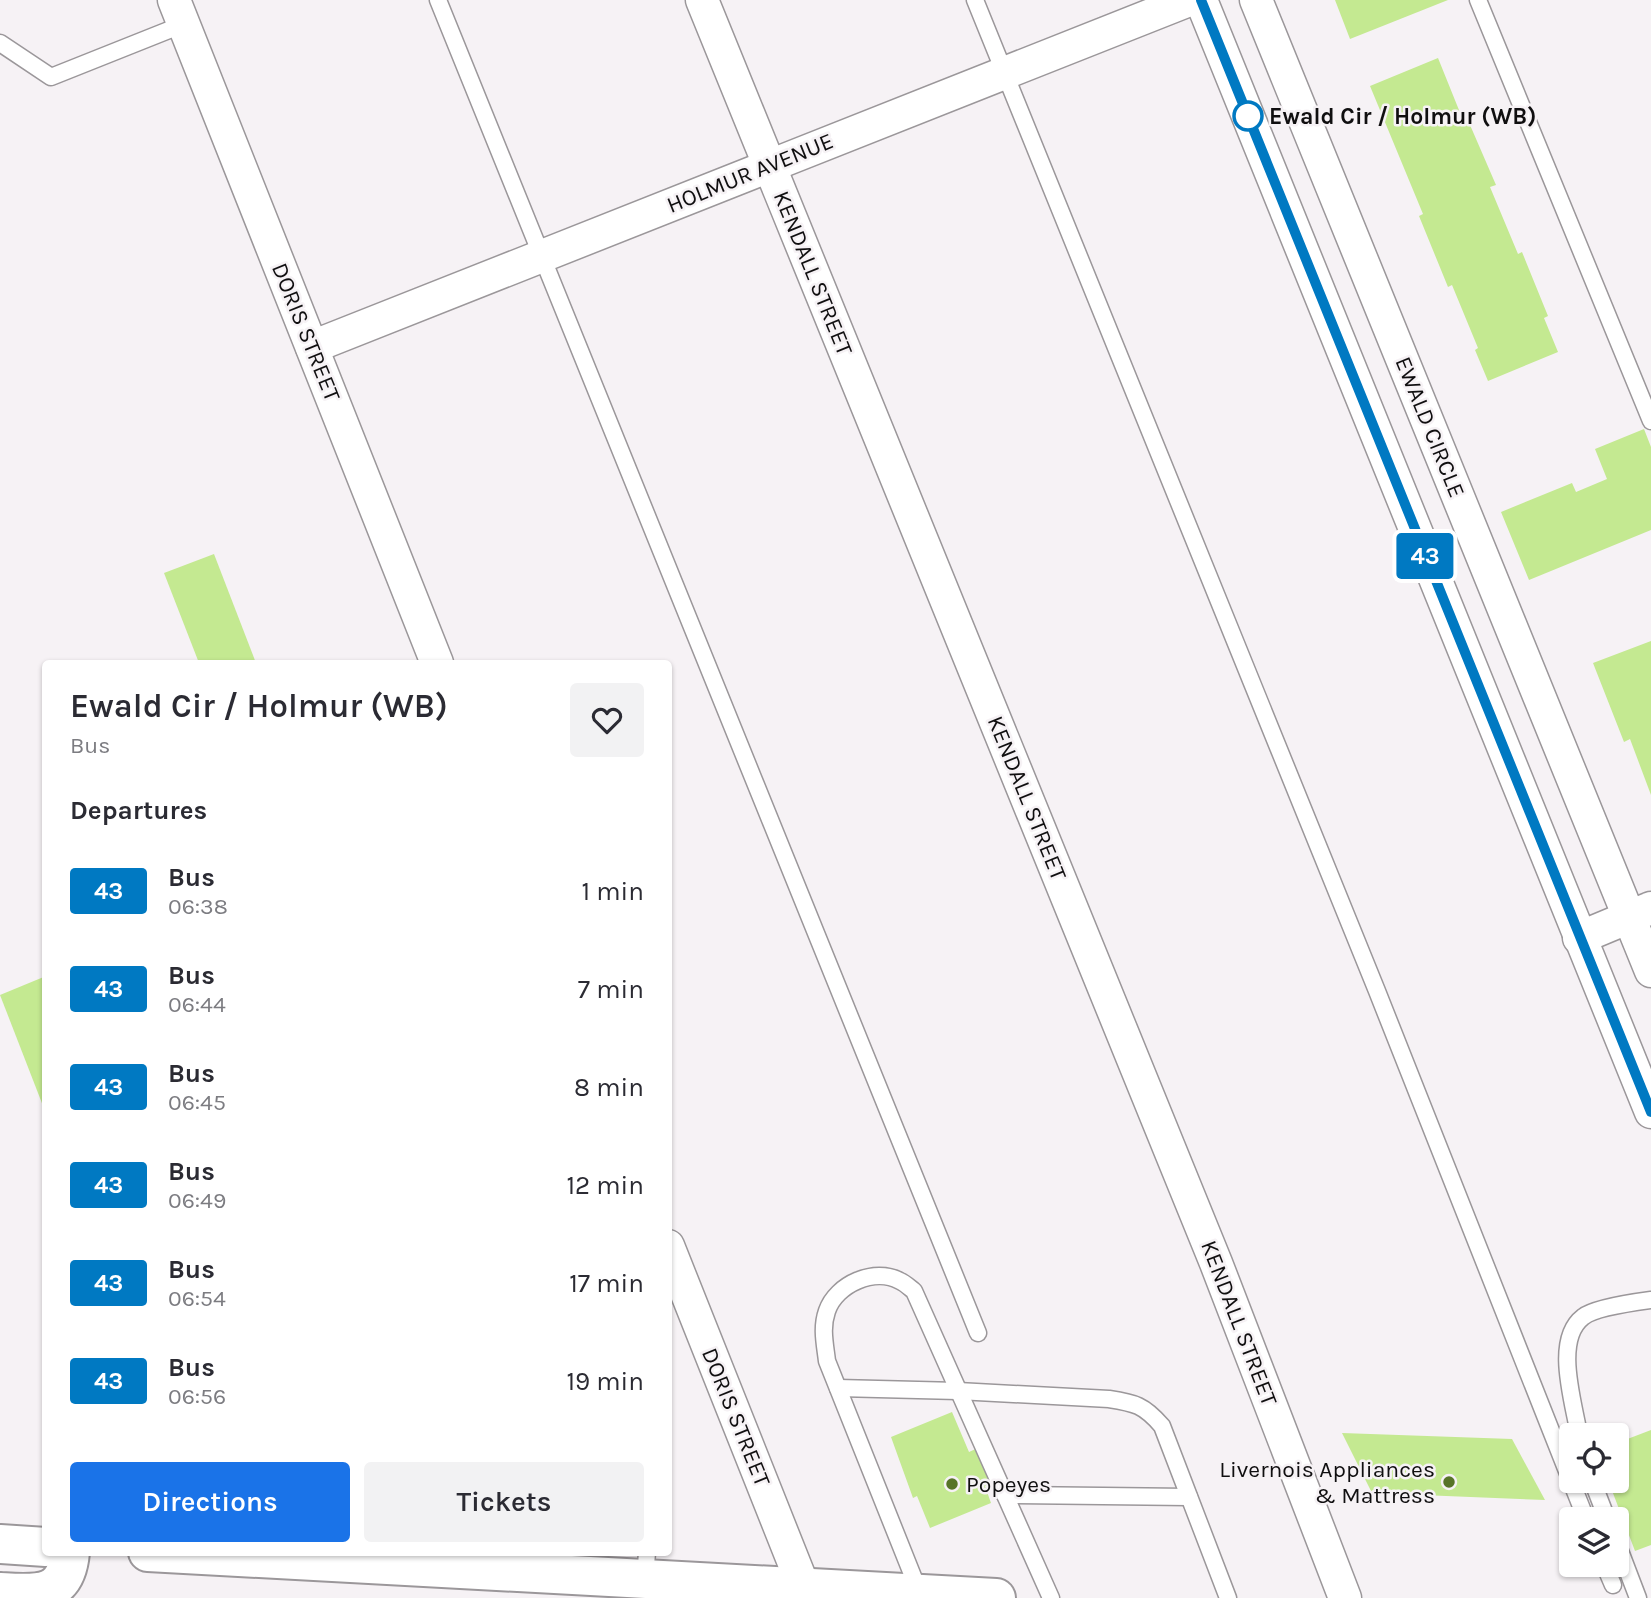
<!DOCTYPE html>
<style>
body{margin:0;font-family:Karla,sans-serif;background:#f2f2f3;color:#2b2b33;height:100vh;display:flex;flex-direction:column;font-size:26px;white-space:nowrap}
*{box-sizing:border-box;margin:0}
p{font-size:23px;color:#7c7c81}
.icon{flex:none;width:38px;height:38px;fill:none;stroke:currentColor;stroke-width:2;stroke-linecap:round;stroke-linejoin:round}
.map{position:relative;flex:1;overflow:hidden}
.side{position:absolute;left:42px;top:660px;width:630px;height:896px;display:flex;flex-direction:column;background:#fff;border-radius:7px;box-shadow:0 2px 5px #0004}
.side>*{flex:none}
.badge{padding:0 14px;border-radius:5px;font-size:24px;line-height:46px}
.fabs{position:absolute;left:1559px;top:1423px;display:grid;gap:14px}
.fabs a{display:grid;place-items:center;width:70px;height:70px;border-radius:7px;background:#fff;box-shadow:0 2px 5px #0004;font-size:35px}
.map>.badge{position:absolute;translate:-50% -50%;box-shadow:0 0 0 4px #fff}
h2{padding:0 28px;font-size:26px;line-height:63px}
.round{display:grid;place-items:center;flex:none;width:74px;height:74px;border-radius:7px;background:#f2f2f3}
.head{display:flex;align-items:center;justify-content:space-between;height:119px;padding:0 28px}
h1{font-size:33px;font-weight:600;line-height:52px}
.action{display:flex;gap:14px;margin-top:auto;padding:14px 28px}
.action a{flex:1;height:80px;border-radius:7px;background:#1a73e8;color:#fff;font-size:28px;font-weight:600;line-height:80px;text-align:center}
.action a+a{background:#f2f2f3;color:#2b2b33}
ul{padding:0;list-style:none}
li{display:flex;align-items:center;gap:21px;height:98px;padding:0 28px}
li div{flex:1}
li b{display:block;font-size:26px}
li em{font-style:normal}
li .badge{min-width:77px;font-weight:700;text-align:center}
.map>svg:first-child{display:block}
.building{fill:#c4e991}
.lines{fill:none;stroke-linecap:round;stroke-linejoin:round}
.lane-casing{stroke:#9b979a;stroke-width:19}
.street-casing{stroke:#9b979a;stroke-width:35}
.secondary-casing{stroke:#9b979a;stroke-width:42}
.lane{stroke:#fff;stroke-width:16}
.street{stroke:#fff;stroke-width:32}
.secondary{stroke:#fff;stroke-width:38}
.line-casing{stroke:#fff;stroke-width:16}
.line{stroke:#0079c2;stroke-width:10}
.stop-dot{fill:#fff;stroke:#0079c2;stroke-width:3.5}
.poi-dot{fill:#577428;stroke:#f6f2f5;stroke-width:2.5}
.labels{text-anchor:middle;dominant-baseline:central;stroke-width:5;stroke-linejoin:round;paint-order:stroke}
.stop-label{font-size:23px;font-weight:bold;fill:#100f10;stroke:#f6f2f5;text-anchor:start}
.street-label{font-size:23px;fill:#100f10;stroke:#f6f2f5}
.poi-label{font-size:23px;fill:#100f10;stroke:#f6f2f5;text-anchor:end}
</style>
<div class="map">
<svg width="1651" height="1598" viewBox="0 0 1651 1598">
<rect width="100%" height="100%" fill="#f6f2f5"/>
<g class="building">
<path d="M 1335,0 L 1448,0 L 1350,39 Z"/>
<path d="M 1438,58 L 1463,120 L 1467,118 L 1496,185 L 1490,187 L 1518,254 L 1522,252 L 1548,316 L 1544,318 L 1558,352 L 1488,381 L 1475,350 L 1478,348 L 1452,285 L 1448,287 L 1419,216 L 1423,214 L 1370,86 Z"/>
<path d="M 1644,429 L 1651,447 L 1651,530 L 1529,580 L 1501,512 L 1572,483 L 1576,492 L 1607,479 L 1595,449 Z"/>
<path d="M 214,554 L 256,663 L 199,663 L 164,573 Z"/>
<path d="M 1651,641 L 1651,795 L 1630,739 L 1624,742 L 1593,663 Z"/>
<path d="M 46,976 L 46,1111 L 45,1111 L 0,995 Z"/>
<path d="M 952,1412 L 969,1452 L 980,1447 L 994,1482 L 985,1486 L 991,1503 L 930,1528 L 917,1496 L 913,1498 L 891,1437 Z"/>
<path d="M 1651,1430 L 1651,1545 L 1635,1551 L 1608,1480 L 1617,1480 L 1617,1443 Z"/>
<path d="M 1342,1433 L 1512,1439 L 1545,1500 L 1372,1493 Z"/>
</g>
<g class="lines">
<defs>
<g id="lane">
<path d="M 438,0 L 978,1333"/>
<path d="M 975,0 L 1377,991 L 1586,1519"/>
<path d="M 1478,0 L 1651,421"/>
<path d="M 0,43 L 51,77 L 184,24"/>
<path d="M 838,1388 L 958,1391 L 1109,1399 C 1135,1403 1144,1405 1162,1426 L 1228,1598"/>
<path d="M 1579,1435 C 1574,1403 1553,1340 1583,1317 C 1594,1308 1636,1302 1651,1300"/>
<path d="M 1592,1480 L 1607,1519"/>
<path d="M 1005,1495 L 1189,1497"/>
<path d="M 1617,1543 L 1638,1598"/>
<path d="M 1604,1564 L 1613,1585"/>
<path d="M 645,1580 L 647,1552"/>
<path d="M 920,1594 L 827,1361 C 825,1344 821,1328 827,1311 C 836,1284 875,1267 900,1281 C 905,1283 910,1288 914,1291 L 1051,1598"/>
</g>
<g id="street">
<path d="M 174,0 L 437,663"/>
<path d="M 702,0 L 1216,1263 L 1345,1598"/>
<path d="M 1201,0 L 1651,1112"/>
<path d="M 1256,0 L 1651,971"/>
<path d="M 312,347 L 1189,0"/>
<path d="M 1579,938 L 1651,908"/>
<path d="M 668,1246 L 804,1588"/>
</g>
<g id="secondary">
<path d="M 0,1544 L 46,1547"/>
<path d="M 148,1552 L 996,1598"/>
<path d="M 0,1592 C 37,1594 66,1598 70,1552"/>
</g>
</defs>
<use href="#lane" class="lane-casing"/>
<use href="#street" class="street-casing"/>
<use href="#secondary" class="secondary-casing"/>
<use href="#lane" class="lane"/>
<use href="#street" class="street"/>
<use href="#secondary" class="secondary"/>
</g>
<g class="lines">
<defs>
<path id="line" d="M 1201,0 L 1651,1112"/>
</defs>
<use href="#line" class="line-casing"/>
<use href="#line" class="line"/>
</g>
<circle class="stop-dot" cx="1248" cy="116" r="14"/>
<g class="poi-dot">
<circle cx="1449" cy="1482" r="7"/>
<circle cx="952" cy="1484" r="7"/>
</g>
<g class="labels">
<g class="stop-label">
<text x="1269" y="116">Ewald Cir / Holmur (WB)</text>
</g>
<g class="street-label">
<text transform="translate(750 173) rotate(-22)">HOLMUR AVENUE</text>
<text transform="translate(813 273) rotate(68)">KENDALL STREET</text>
<text transform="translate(306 332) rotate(68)">DORIS STREET</text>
<text transform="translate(1430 427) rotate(68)">EWALD CIRCLE</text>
<text transform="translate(1027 798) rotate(68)">KENDALL STREET</text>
<text transform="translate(1239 1323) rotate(69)">KENDALL STREET</text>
<text transform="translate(736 1417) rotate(68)">DORIS STREET</text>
</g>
<g class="poi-label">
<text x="1435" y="1469">Livernois Appliances<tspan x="1435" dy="26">&amp; Mattress</tspan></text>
<text x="966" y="1484" text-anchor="start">Popeyes</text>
</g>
</g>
</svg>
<div class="fabs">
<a><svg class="icon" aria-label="locate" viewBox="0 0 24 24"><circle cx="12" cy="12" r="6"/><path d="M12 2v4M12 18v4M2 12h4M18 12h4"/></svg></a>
<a><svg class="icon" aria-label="layers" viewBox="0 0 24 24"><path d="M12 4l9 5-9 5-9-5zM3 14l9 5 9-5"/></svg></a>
</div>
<b class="badge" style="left:1425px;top:556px;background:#0079c2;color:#fff">43</b>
<section class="side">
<div class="head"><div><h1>Ewald Cir / Holmur (WB)</h1><p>Bus</p></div><a class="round"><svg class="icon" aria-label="heart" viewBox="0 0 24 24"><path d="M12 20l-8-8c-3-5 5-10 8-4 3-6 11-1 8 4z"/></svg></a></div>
<h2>Departures</h2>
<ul>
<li><span class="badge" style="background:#0079c2;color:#fff">43</span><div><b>Bus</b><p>06:38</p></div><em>1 min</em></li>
<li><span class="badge" style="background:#0079c2;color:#fff">43</span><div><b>Bus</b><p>06:44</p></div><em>7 min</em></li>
<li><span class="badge" style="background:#0079c2;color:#fff">43</span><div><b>Bus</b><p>06:45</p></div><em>8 min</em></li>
<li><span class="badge" style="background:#0079c2;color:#fff">43</span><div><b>Bus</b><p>06:49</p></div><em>12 min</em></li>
<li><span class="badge" style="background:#0079c2;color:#fff">43</span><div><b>Bus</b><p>06:54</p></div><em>17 min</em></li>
<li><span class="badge" style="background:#0079c2;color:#fff">43</span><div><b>Bus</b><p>06:56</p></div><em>19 min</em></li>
</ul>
<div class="action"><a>Directions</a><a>Tickets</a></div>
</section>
</div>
